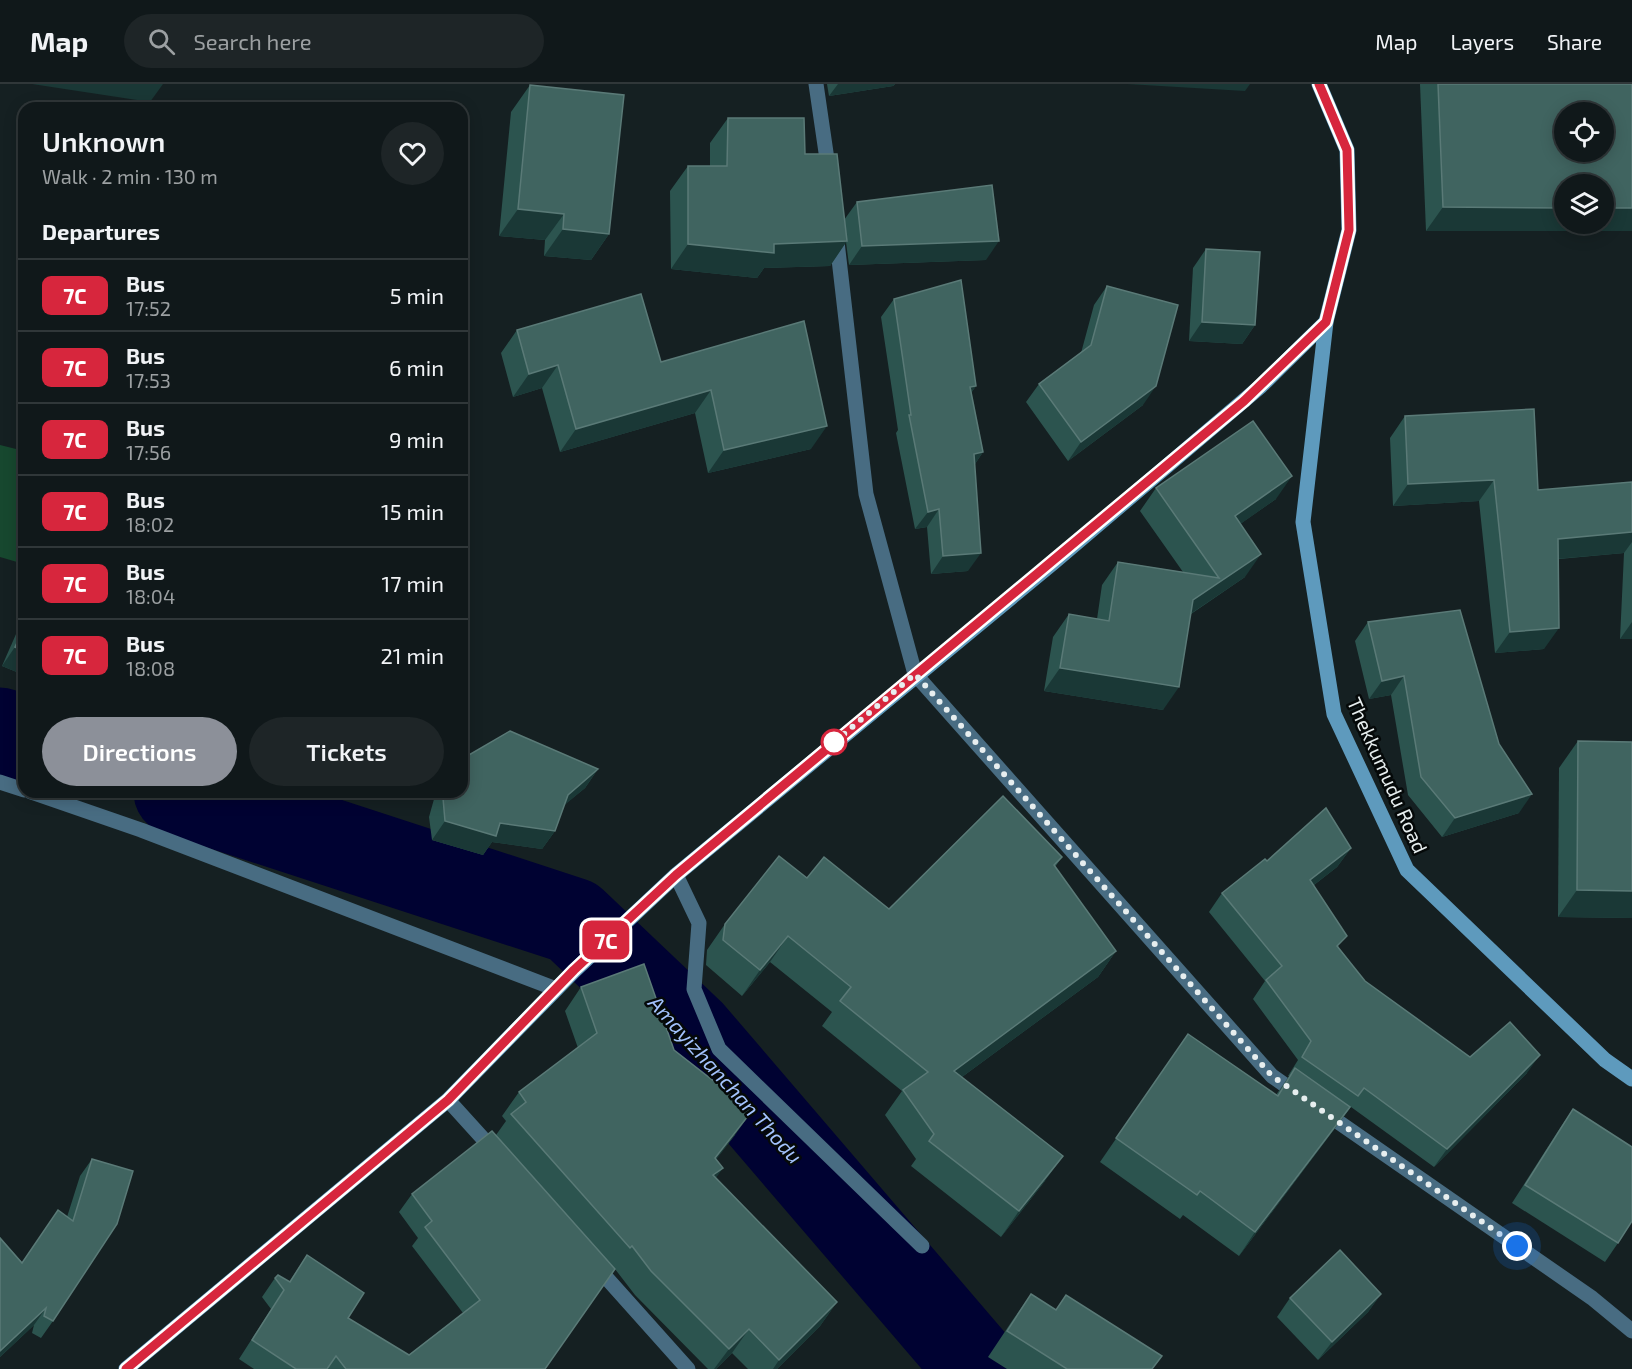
<!DOCTYPE html>
<meta charset="utf-8">
<style>
body{margin:0;font-family:"Exo 2",sans-serif;background:#1e2527;color:#f1f3f6;height:100vh;display:flex;flex-direction:column;font-size:22px;white-space:nowrap}
*{box-sizing:border-box;margin:0}
p{font-size:20px;color:#9ca0a2}
.icon{flex:none;width:33px;height:33px;fill:none;stroke:currentColor;stroke-width:2;stroke-linecap:round;stroke-linejoin:round}
.map{position:relative;flex:1;overflow:hidden}
.details{position:absolute;left:18px;top:18px;width:450px;height:696px;display:flex;flex-direction:column;background:#10181a;border-radius:18px;box-shadow:0 3px 15px #0003,0 0 0 2px #303739}
.details>*{flex:none}
.badge{padding:0 12px;border-radius:9px;font-size:21px;line-height:39px}
.buttons{position:absolute;left:1554px;top:18px;display:grid;gap:12px}
.buttons a{display:grid;place-items:center;width:60px;height:60px;border-radius:50%;background:#10181a;box-shadow:0 3px 15px #0003,0 0 0 2px #303739;font-size:30px}
.you{position:absolute;width:30px;height:30px;margin:-15px;border:4px solid #fff;border-radius:50%;background:#1a73e8;box-shadow:0 0 0 9px #1a73e833}
.map>.badge{position:absolute;translate:-50% -50%;box-shadow:0 0 0 3px #fff}
h2{padding:0 24px;font-size:22px;line-height:54px}
.round{display:grid;place-items:center;flex:none;width:63px;height:63px;border-radius:32px;background:#1e2527}
.summary{display:flex;align-items:center;justify-content:space-between;height:102px;padding:0 24px}
h1{font-size:28px;font-weight:600;line-height:45px}
.primary-button{display:flex;gap:12px;margin-top:auto;padding:12px 24px}
.primary-button a{flex:1;height:69px;border-radius:36px;background:#8c9099;color:#fff;font-size:24px;font-weight:600;line-height:69px;text-align:center}
.primary-button a+a{background:#1e2527;color:#f1f3f6}
ul{padding:0;list-style:none}
li{display:flex;align-items:center;gap:18px;height:72px;padding:0 24px;border-top:2px solid #303739}
li div{flex:1}
li b{display:block;font-size:22px}
li em{font-style:normal}
li .badge{min-width:66px;font-weight:700;text-align:center}
header{display:flex;align-items:center;gap:36px;box-sizing:border-box;height:84px;padding:0 30px;background:#10181a;border-bottom:2px solid #303739}
header strong{font-size:28px}
nav{display:flex;gap:33px;margin-inline-start:auto;font-size:21px}
.search{width:420px;height:54px;background:#1e2527;display:flex;align-items:center;gap:15px;box-sizing:border-box;padding:0 21px;border-radius:33px;color:#9ca0a2;font-size:22px}
.map>svg:first-child{display:block}
.green{fill:#17482f}
.lines{fill:none;stroke-linecap:round;stroke-linejoin:round}
.river{stroke:#000232;stroke-width:87}
.minor{stroke:#486c82;stroke-width:15}
.secondary{stroke:#5e9abd;stroke-width:15}
.wall{fill:#2c544f}
.shaded-wall{fill:#1a3836}
.building{fill:#406460;stroke:#5a7a77;stroke-width:1.5;fill-rule:evenodd}
.line-casing{stroke:#fff;stroke-width:14}
.line{stroke:#d7263d;stroke-width:9}
.walk{stroke:#e7eeef;stroke-width:6;stroke-dasharray:0 10.8}
.stop-dot{fill:#fff;stroke:#d7263d;stroke-width:3}
.labels{text-anchor:middle;dominant-baseline:central;stroke-width:5;stroke-linejoin:round;paint-order:stroke}
.street-label{font-size:20px;fill:#e7eeef;stroke:#050909}
.water-label{font-size:21px;font-style:italic;fill:#a3c2fd;stroke:#050909}
</style>
<header>
<strong>Map</strong>
<div class="search"><svg class="icon" aria-label="search" viewBox="0 0 24 24"><circle cx="10" cy="10" r="6"/><path d="M15 15l6 6"/></svg>Search here</div>
<nav><a>Map</a><a>Layers</a><a>Share</a></nav>
</header>
<div class="map">
<svg width="1632" height="1285" viewBox="0 0 1632 1285">
<rect width="100%" height="100%" fill="#152022"/>
<path class="green" d="M 0,361 L 24,367 L 24,480 L 0,473 Z"/>
<g class="lines">
<g class="river">
<path d="M 0,647 L 24,656"/>
<path d="M 177,708 L 573,837 L 691,949 L 979,1285"/>
</g>
<g class="minor">
<path d="M 816,0 L 829,89"/>
<path d="M 836,149 L 866,410 L 915,590 L 1272,992 L 1299,1011"/>
<path d="M 0,698 L 24,706"/>
<path d="M 31,708 L 141,746 L 556,905"/>
<path d="M 676,791 L 699,839 L 694,905 L 719,965 L 922,1162"/>
<path d="M 448,1016 L 496,1069"/>
<path d="M 1324,1028 L 1592,1214 L 1632,1247"/>
<path d="M 595,1181 L 688,1285"/>
</g>
<g class="secondary">
<path d="M 1319,0 L 1347,66 L 1349,146 L 1326,238 L 1303,438 L 1334,630 L 1407,786 L 1605,976 L 1632,995"/>
<path d="M 126,1285 L 448,1016 L 574,887 L 676,791 L 1053,479 L 1261,302 L 1326,238"/>
</g>
</g>
<g class="wall">
<path d="M 827,0 L 895,0 L 893,2 L 829,12 Z"/>
<path d="M 1420,0 L 1632,0 L 1632,147 L 1426,147 Z"/>
<path d="M 530,1 L 609,150 L 591,176 L 544,172 L 545,156 L 499,152 L 511,28 Z"/>
<path d="M 728,34 L 805,70 L 844,136 L 857,118 L 986,176 L 849,181 L 846,158 L 830,182 L 764,184 L 757,194 L 671,185 L 670,107 L 688,82 L 710,82 L 710,59 Z"/>
<path d="M 1206,165 L 1255,241 L 1242,260 L 1189,257 L 1193,184 Z"/>
<path d="M 1107,202 L 1143,321 L 1068,377 L 1026,318 L 1039,300 L 1081,269 L 1094,221 Z"/>
<path d="M 894,215 L 976,302 L 971,309 L 983,368 L 975,380 L 968,487 L 931,490 L 927,443 L 915,445 L 896,349 L 898,346 L 881,233 Z"/>
<path d="M 804,237 L 811,365 L 708,389 L 695,329 L 560,368 L 542,304 L 513,313 L 501,269 L 517,246 L 661,278 Z"/>
<path d="M 1405,332 L 1538,406 L 1632,398 L 1632,555 L 1620,555 L 1624,469 L 1559,475 L 1544,565 L 1495,569 L 1479,417 L 1393,422 L 1390,354 Z"/>
<path d="M 1156,404 L 1276,415 L 1240,440 L 1245,493 L 1191,530 L 1163,626 L 1044,607 L 1053,553 L 1069,530 L 1097,535 L 1102,501 L 1118,478 L 1183,488 L 1140,427 Z"/>
<path d="M 24,534 L 24,591 L 2,582 L 20,541 Z"/>
<path d="M 1368,538 L 1499,660 L 1519,729 L 1442,753 L 1408,711 L 1391,611 L 1369,615 L 1355,557 Z"/>
<path d="M 1578,657 L 1632,658 L 1632,834 L 1558,833 L 1559,684 Z"/>
<path d="M 598,685 L 585,704 L 564,721 L 555,747 L 542,765 L 492,758 L 483,771 L 432,756 L 429,733 L 436,708 L 462,708 Z"/>
<path d="M 1351,764 L 1337,783 L 1314,801 L 1339,864 L 1365,897 L 1470,973 L 1527,989 L 1434,1083 L 1351,1023 L 1239,1172 L 1183,1131 L 1180,1135 L 1100,1078 L 1188,950 L 1276,1011 L 1289,992 L 1288,992 L 1298,976 L 1253,915 L 1265,897 L 1209,828 L 1222,809 L 1267,777 Z"/>
<path d="M 1062,773 L 1055,783 L 1116,867 L 1098,893 L 962,993 L 1045,1097 L 1001,1153 L 911,1082 L 916,1075 L 885,1031 L 902,1007 L 822,942 L 832,928 L 770,878 L 742,912 L 706,881 L 707,866 L 725,840 L 807,794 L 889,825 Z"/>
<path d="M 581,903 L 674,966 L 735,1051 L 716,1075 L 716,1094 L 837,1218 L 820,1242 L 777,1285 L 748,1285 L 732,1269 L 716,1285 L 708,1285 L 635,1211 L 615,1185 L 545,1285 L 254,1285 L 239,1275 L 271,1225 L 262,1213 L 275,1194 L 289,1198 L 307,1171 L 348,1234 L 409,1271 L 463,1229 L 412,1162 L 418,1154 L 399,1128 L 412,1110 L 496,1051 L 506,1037 L 502,1032 L 519,1008 L 578,964 L 565,927 Z"/>
<path d="M 1573,1025 L 1618,1159 L 1605,1178 L 1512,1119 L 1560,1044 Z"/>
<path d="M 92,1075 L 53,1237 L 41,1254 L 32,1249 L 34,1241 L 0,1273 L 0,1154 L 22,1178 L 67,1133 L 80,1092 Z"/>
<path d="M 1031,1210 L 1056,1226 L 1153,1285 L 1007,1285 L 988,1273 L 1012,1237 Z"/>
<path d="M 1381,1210 L 1368,1228 L 1318,1276 L 1277,1233 L 1290,1214 Z"/>
</g>
<g class="shaded-wall">
<path d="M 32,0 L 163,0 L 150,18 Z"/>
<path d="M 838,0 L 895,0 L 893,2 L 829,12 Z"/>
<path d="M 1127,0 L 1250,0 L 1245,7 Z"/>
<path d="M 1443,123 L 1564,124 L 1564,140 L 1604,140 L 1604,124 L 1632,124 L 1632,147 L 1426,147 Z"/>
<path d="M 518,125 L 564,130 L 545,156 L 499,152 Z"/>
<path d="M 563,145 L 609,150 L 591,176 L 544,172 Z"/>
<path d="M 847,157 L 830,182 L 764,184 L 757,194 L 671,185 L 688,160 L 774,160 Z"/>
<path d="M 999,157 L 986,176 L 849,181 L 862,162 Z"/>
<path d="M 1202,238 L 1255,241 L 1242,260 L 1189,257 Z"/>
<path d="M 558,281 L 542,304 L 513,313 L 529,290 Z"/>
<path d="M 976,302 L 963,320 L 970,303 Z"/>
<path d="M 1156,302 L 1143,321 L 1068,377 L 1081,358 Z"/>
<path d="M 711,306 L 695,329 L 560,368 L 576,345 Z"/>
<path d="M 827,342 L 811,365 L 708,389 L 724,366 Z"/>
<path d="M 983,368 L 971,386 L 974,370 Z"/>
<path d="M 1292,392 L 1276,415 L 1219,455 L 1235,432 Z"/>
<path d="M 1494,396 L 1479,417 L 1393,422 L 1408,400 Z"/>
<path d="M 939,425 L 927,443 L 915,445 L 928,428 Z"/>
<path d="M 1632,448 L 1632,458 L 1624,469 L 1544,476 L 1558,455 Z"/>
<path d="M 981,469 L 968,487 L 931,490 L 943,472 Z"/>
<path d="M 1261,470 L 1245,493 L 1177,539 L 1193,516 Z"/>
<path d="M 1632,538 L 1632,555 L 1620,555 Z"/>
<path d="M 1559,544 L 1544,565 L 1495,569 L 1510,548 Z"/>
<path d="M 15,563 L 24,567 L 24,591 L 2,582 Z"/>
<path d="M 1060,584 L 1179,603 L 1163,626 L 1044,607 Z"/>
<path d="M 1404,592 L 1391,611 L 1369,615 L 1382,597 Z"/>
<path d="M 598,685 L 585,704 L 555,729 L 568,711 Z"/>
<path d="M 1532,710 L 1519,729 L 1442,753 L 1455,734 Z"/>
<path d="M 445,737 L 500,739 L 555,747 L 542,765 L 492,758 L 483,771 L 432,756 Z"/>
<path d="M 1351,764 L 1337,783 L 1297,814 L 1310,796 Z"/>
<path d="M 1577,806 L 1632,807 L 1632,834 L 1558,833 Z"/>
<path d="M 788,852 L 770,878 L 742,912 L 760,886 Z"/>
<path d="M 1116,867 L 1098,893 L 936,1012 L 954,987 Z"/>
<path d="M 1540,971 L 1527,989 L 1434,1083 L 1447,1065 Z"/>
<path d="M 1350,1023 L 1333,1046 L 1239,1172 L 1255,1148 Z"/>
<path d="M 752,1027 L 735,1051 L 699,1098 L 715,1074 Z"/>
<path d="M 1063,1072 L 1045,1097 L 1001,1153 L 1019,1127 Z"/>
<path d="M 723,1084 L 706,1108 L 713,1091 Z"/>
<path d="M 1381,1210 L 1368,1228 L 1318,1276 L 1332,1258 Z"/>
<path d="M 837,1218 L 820,1242 L 777,1285 L 773,1285 L 779,1276 Z"/>
<path d="M 46,1224 L 34,1241 L 0,1273 L 0,1267 Z"/>
<path d="M 749,1245 L 732,1269 L 716,1285 L 714,1285 L 729,1265 Z"/>
</g>
<g class="building">
<path d="M 1438,0 L 1632,0 L 1632,124 L 1604,124 L 1604,100 L 1564,100 L 1564,124 L 1443,123 ZM 1564,28 L 1604,28 L 1604,68 L 1564,68 Z"/>
<path d="M 530,1 L 624,11 L 609,150 L 563,145 L 564,130 L 518,125 Z"/>
<path d="M 728,34 L 804,34 L 805,70 L 837,70 L 847,157 L 774,160 L 774,169 L 688,160 L 688,82 L 727,82 Z"/>
<path d="M 992,101 L 999,157 L 862,162 L 857,118 Z"/>
<path d="M 1206,165 L 1260,168 L 1255,241 L 1202,238 Z"/>
<path d="M 961,196 L 976,302 L 970,303 L 983,368 L 974,370 L 981,469 L 943,472 L 939,425 L 928,428 L 909,331 L 911,331 L 894,215 Z"/>
<path d="M 1107,202 L 1178,221 L 1156,302 L 1081,358 L 1039,300 L 1091,261 Z"/>
<path d="M 641,210 L 661,278 L 804,237 L 827,342 L 724,366 L 711,306 L 576,345 L 558,281 L 529,290 L 517,246 Z"/>
<path d="M 1534,325 L 1538,406 L 1632,398 L 1632,448 L 1558,455 L 1559,544 L 1510,548 L 1494,396 L 1408,400 L 1405,332 Z"/>
<path d="M 1253,337 L 1292,392 L 1235,432 L 1261,470 L 1193,516 L 1179,603 L 1060,584 L 1069,530 L 1109,537 L 1118,478 L 1219,494 L 1156,404 Z"/>
<path d="M 1460,526 L 1499,660 L 1532,710 L 1455,734 L 1421,693 L 1404,592 L 1382,597 L 1368,538 Z"/>
<path d="M 24,543 L 24,567 L 15,563 Z"/>
<path d="M 510,647 L 598,685 L 568,711 L 555,747 L 500,739 L 496,752 L 445,737 L 443,714 L 444,708 L 462,708 L 462,675 Z"/>
<path d="M 1578,657 L 1632,658 L 1632,807 L 1577,806 Z"/>
<path d="M 1003,712 L 1062,773 L 1054,781 L 1116,867 L 954,987 L 1063,1072 L 1019,1127 L 929,1057 L 934,1050 L 903,1006 L 928,988 L 840,917 L 851,903 L 788,852 L 760,886 L 723,856 L 725,840 L 779,772 L 807,794 L 824,773 L 889,825 Z"/>
<path d="M 1326,724 L 1351,764 L 1310,796 L 1347,852 L 1337,862 L 1365,897 L 1470,973 L 1510,938 L 1540,971 L 1447,1065 L 1364,1004 L 1358,1012 L 1302,973 L 1311,957 L 1266,896 L 1282,882 L 1222,809 L 1265,775 L 1267,777 Z"/>
<path d="M 644,880 L 674,966 L 752,1027 L 715,1074 L 723,1084 L 713,1091 L 837,1218 L 779,1276 L 749,1245 L 729,1265 L 651,1187 L 632,1162 L 630,1164 L 511,1030 L 526,1018 L 519,1008 L 597,949 L 581,903 Z"/>
<path d="M 1188,950 L 1278,1012 L 1295,984 L 1350,1023 L 1255,1148 L 1200,1107 L 1197,1111 L 1116,1054 Z"/>
<path d="M 1573,1025 L 1632,1063 L 1632,1137 L 1618,1159 L 1525,1101 Z"/>
<path d="M 492,1047 L 615,1185 L 545,1285 L 346,1285 L 336,1272 L 327,1285 L 296,1285 L 252,1256 L 284,1206 L 275,1194 L 278,1191 L 290,1198 L 307,1171 L 364,1209 L 348,1234 L 409,1271 L 480,1216 L 425,1143 L 432,1137 L 412,1110 Z"/>
<path d="M 92,1075 L 133,1087 L 117,1140 L 53,1237 L 44,1232 L 46,1224 L 0,1267 L 0,1154 L 22,1179 L 58,1126 L 73,1137 Z"/>
<path d="M 1340,1166 L 1381,1210 L 1332,1258 L 1290,1214 Z"/>
<path d="M 1031,1210 L 1056,1226 L 1066,1211 L 1162,1272 L 1152,1285 L 1067,1285 L 1007,1247 Z"/>
</g>
<g class="lines">
<defs>
<path id="line" d="M 126,1285 L 448,1016 L 574,886 L 676,791 L 1244,317 L 1326,238 L 1349,146 L 1347,66 L 1319,0"/>
</defs>
<use href="#line" class="line-casing"/>
<use href="#line" class="line"/>
<path class="walk" d="M 834,658 L 831,661 L 915,590 L 1272,992 L 1517,1162"/>
</g>
<circle class="stop-dot" cx="834" cy="658" r="12"/>
<g class="labels">
<g class="street-label">
<text transform="translate(1388 691) rotate(66)">Thekkumudu Road</text>
</g>
<g class="water-label">
<text transform="translate(726 995) rotate(48)">Amayizhanchan Thodu</text>
</g>
</g>
</svg>
<div class="buttons">
<a><svg class="icon" aria-label="locate" viewBox="0 0 24 24"><circle cx="12" cy="12" r="6"/><path d="M12 2v4M12 18v4M2 12h4M18 12h4"/></svg></a>
<a><svg class="icon" aria-label="layers" viewBox="0 0 24 24"><path d="M12 4l9 5-9 5-9-5zM3 14l9 5 9-5"/></svg></a>
</div>
<div class="you" style="left:1517px;top:1162px"></div>
<b class="badge" style="left:606px;top:856px;background:#d7263d;color:#fff">7C</b>
<section class="details">
<div class="summary"><div><h1>Unknown</h1><p>Walk · 2 min · 130 m</p></div><a class="round"><svg class="icon" aria-label="heart" viewBox="0 0 24 24"><path d="M12 20l-8-8c-3-5 5-10 8-4 3-6 11-1 8 4z"/></svg></a></div>
<h2>Departures</h2>
<ul>
<li><span class="badge" style="background:#d7263d;color:#fff">7C</span><div><b>Bus</b><p>17:52</p></div><em>5 min</em></li>
<li><span class="badge" style="background:#d7263d;color:#fff">7C</span><div><b>Bus</b><p>17:53</p></div><em>6 min</em></li>
<li><span class="badge" style="background:#d7263d;color:#fff">7C</span><div><b>Bus</b><p>17:56</p></div><em>9 min</em></li>
<li><span class="badge" style="background:#d7263d;color:#fff">7C</span><div><b>Bus</b><p>18:02</p></div><em>15 min</em></li>
<li><span class="badge" style="background:#d7263d;color:#fff">7C</span><div><b>Bus</b><p>18:04</p></div><em>17 min</em></li>
<li><span class="badge" style="background:#d7263d;color:#fff">7C</span><div><b>Bus</b><p>18:08</p></div><em>21 min</em></li>
</ul>
<div class="primary-button"><a>Directions</a><a>Tickets</a></div>
</section>
</div>
